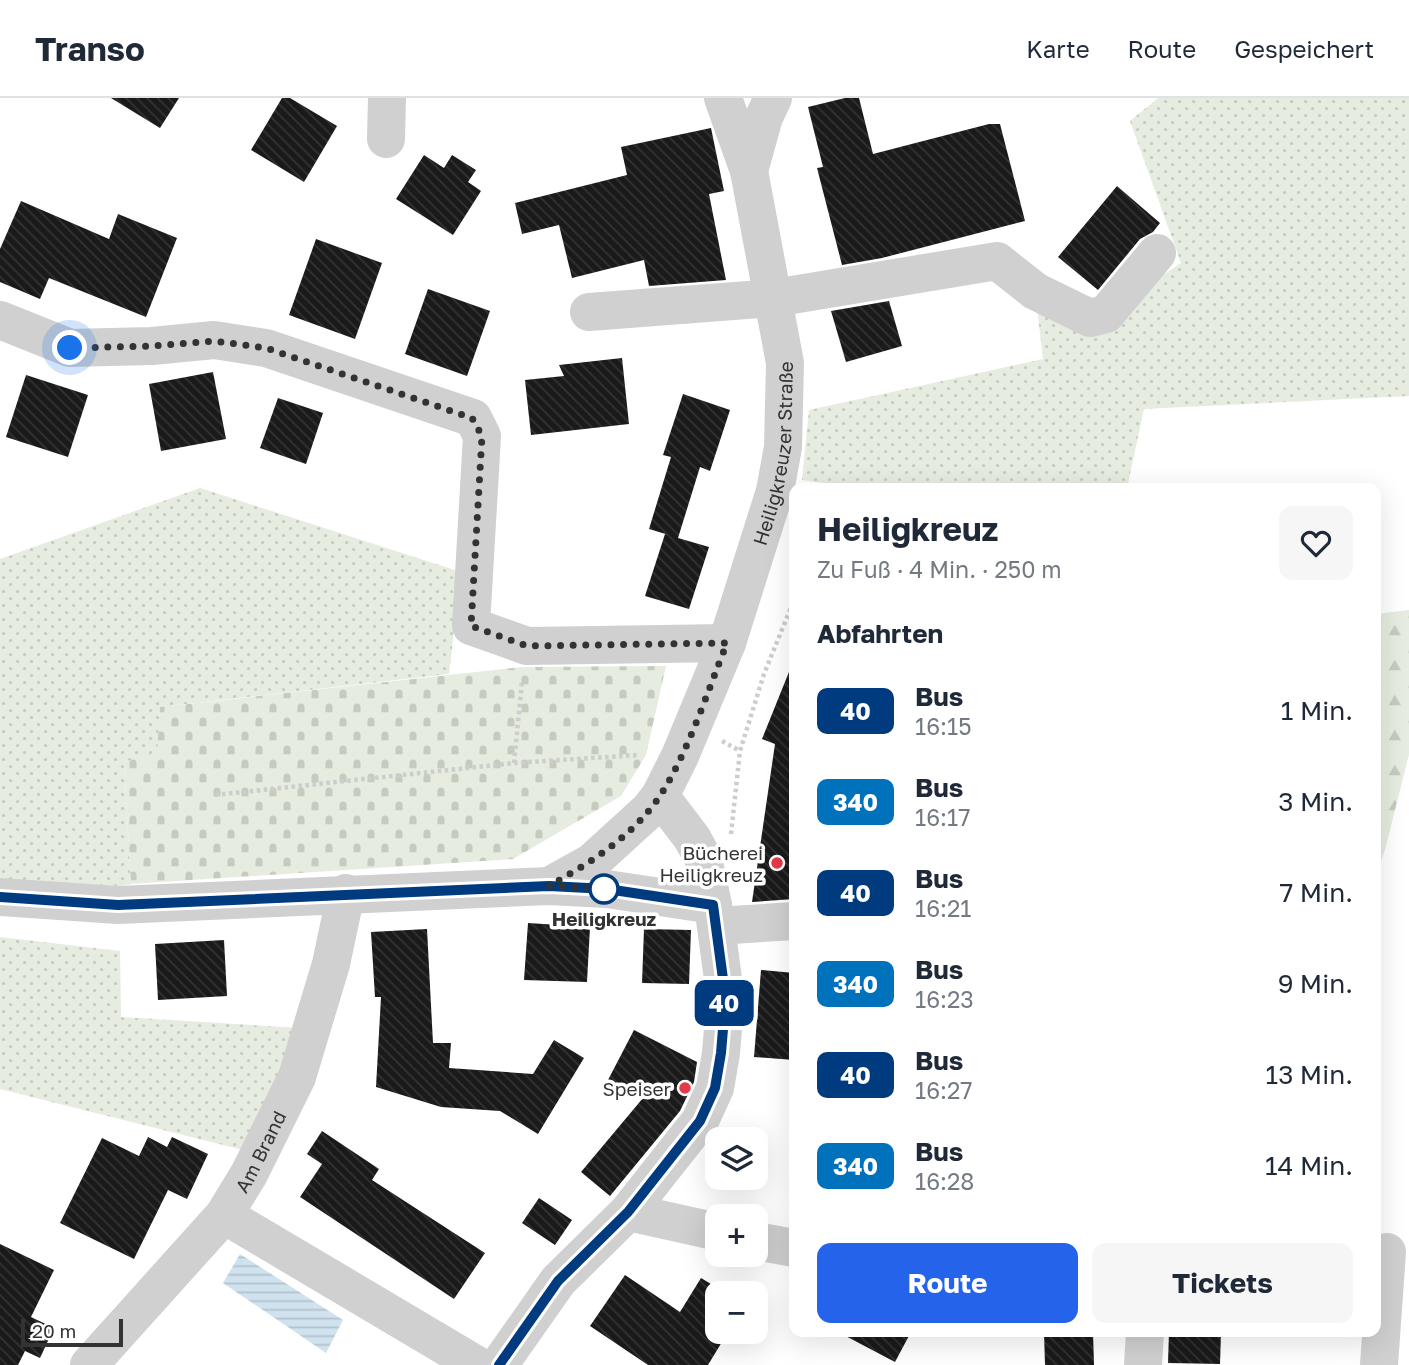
<!DOCTYPE html>
<html lang="de">
<meta charset="utf-8">
<style>
body{margin:0;font-family:"Golos Text",sans-serif;background:#f6f6f7;color:#1f2937;height:100vh;display:flex;flex-direction:column;font-size:26px;white-space:nowrap}
*{box-sizing:border-box;margin:0}
p{font-size:23px;color:#747a83}
.icon{flex:none;width:38px;height:38px;fill:none;stroke:currentColor;stroke-width:2;stroke-linecap:round;stroke-linejoin:round}
.map{position:relative;flex:1;overflow:hidden}
.side{position:absolute;left:789px;top:385px;width:592px;height:854px;display:flex;flex-direction:column;background:#fff;border-radius:14px;box-shadow:0 7px 28px #0002}
.side>*{flex:none}
.badge{padding:0 14px;border-radius:10px;font-size:24px;line-height:46px}
.controls{position:absolute;left:705px;top:1029px;display:grid;gap:14px}
.controls a{display:grid;place-items:center;width:63px;height:63px;border-radius:14px;background:#fff;box-shadow:0 7px 28px #0002;font-size:35px}
.scale{position:absolute;left:21px;bottom:18px;width:102px;box-sizing:border-box;padding-left:7px;border:4px solid #333;border-top:0;font-size:19px;line-height:24px;white-space:nowrap;color:#333;-webkit-text-stroke:5px #fff;paint-order:stroke}
.you{position:absolute;width:35px;height:35px;margin:-18px;border:5px solid #fff;border-radius:50%;background:#1a73e8;box-shadow:0 0 0 10px #1a73e833}
.map>.badge{position:absolute;translate:-50% -50%;box-shadow:0 0 0 4px #fff}
h2{padding:0 28px;font-size:26px;line-height:63px}
.round{display:grid;place-items:center;flex:none;width:74px;height:74px;border-radius:14px;background:#f6f6f7}
.summary{display:flex;align-items:center;justify-content:space-between;height:119px;padding:0 28px}
h1{font-size:33px;font-weight:700;line-height:52px}
.cta{display:flex;gap:14px;margin-top:auto;padding:14px 28px}
.cta a{flex:1;height:80px;border-radius:14px;background:#2563eb;color:#fff;font-size:28px;font-weight:700;line-height:80px;text-align:center}
.cta a+a{background:#f6f6f7;color:#1f2937}
ul{padding:0;list-style:none}
li{display:flex;align-items:center;gap:21px;height:91px;padding:0 28px}
li div{flex:1}
li b{display:block;font-size:26px}
li em{font-style:normal}
li .badge{min-width:77px;font-weight:700;text-align:center}
header{display:flex;align-items:center;gap:42px;box-sizing:border-box;height:98px;padding:0 35px;background:#fff;border-bottom:2px solid #e0e1e3}
header strong{font-size:33px}
nav{display:flex;gap:38px;margin-inline-start:auto;font-size:24px}
.map>svg:first-child{display:block}
.grass{fill:url(#grass-dots)}
.forest{fill:url(#forest-firs)}
.cemetery{fill:url(#cemetery-stones)}
.water{fill:url(#water-rules)}
.building{fill:url(#building-back-hatch)}
.lines{fill:none;stroke-linecap:round;stroke-linejoin:round}
.path{stroke:#cdcdcd;stroke-width:4.5;stroke-dasharray:3.5 3.5;stroke-linecap:butt}
.minor{stroke:#d0d0d0;stroke-width:38}
.line-casing{stroke:#fff;stroke-width:16}
.line{stroke:#003b80;stroke-width:10}
.walk{stroke:#333;stroke-width:7;stroke-dasharray:0 12.6}
.poi-dot{fill:#e63946;stroke:#fff;stroke-width:2.5}
.stop-dot{fill:#fff;stroke:#003b80;stroke-width:3.5}
.labels{text-anchor:middle;dominant-baseline:central;stroke-width:7;stroke-linejoin:round;paint-order:stroke}
.street-label{font-size:19px;fill:#333;stroke:#fff}
.poi-label{font-size:19px;fill:#333;stroke:#fff;text-anchor:end}
.stop-label{font-size:19px;font-weight:bold;fill:#333;stroke:#fff}
</style>
<header>
<strong>Transo</strong>
<nav><a>Karte</a><a>Route</a><a>Gespeichert</a></nav>
</header>
<div class="map">
<svg width="1409" height="1267" viewBox="0 0 1409 1267">
<defs>
<pattern id="grass-dots" width="8" height="8" patternUnits="userSpaceOnUse" patternTransform="scale(1.75)"><rect width="8" height="8" fill="#e6ecdf"/><path d="M2 2h.1M6 6h.1" fill="none" stroke="#c6cbc0" stroke-width="1.8" stroke-linecap="round"/></pattern>
<pattern id="forest-firs" width="22" height="20" patternUnits="userSpaceOnUse" patternTransform="scale(1.75)"><rect width="22" height="20" fill="#e6ecdf"/><path d="M5 1l3.5 6h-7zM16 11l3.5 6h-7z" fill="#c6cbc0"/></pattern>
<pattern id="cemetery-stones" width="16" height="16" patternUnits="userSpaceOnUse" patternTransform="scale(1.75)"><rect width="16" height="16" fill="#e6ecdf"/><path d="M2 7V4a2 2 0 0 1 4 0v3zM10 15v-3a2 2 0 0 1 4 0v3z" fill="#c6cbc0"/></pattern>
<pattern id="water-rules" width="6" height="5" patternUnits="userSpaceOnUse" patternTransform="scale(1.75)"><rect width="6" height="5" fill="#cfe2ee"/><path d="M0 2.5h6" fill="none" stroke="#b2c2cd"/></pattern>
<pattern id="building-back-hatch" width="6" height="6" patternUnits="userSpaceOnUse" patternTransform="scale(1.75)"><rect width="6" height="6" fill="#1a1a1a"/><path d="M-1 5l2 2M0 0l6 6M5-1l2 2" fill="none" stroke="#333"/></pattern>
</defs>
<rect width="100%" height="100%" fill="#fff"/>
<g class="grass">
<path d="M 1158,0 L 1409,0 L 1409,298 L 1144,311 L 1127,390 L 858,390 L 802,382 L 809,312 L 1043,261 L 1035,193 L 1089,226 L 1181,165 L 1130,23 Z"/>
<path d="M 200,390 L 461,474 L 449,576 L 160,609 L 158,654 L 124,665 L 131,786 L 119,788 L 0,782 L 0,461 Z"/>
<path d="M 0,839 L 120,853 L 121,919 L 299,930 L 247,1053 L 0,991 Z"/>
</g>
<path class="forest" d="M 1409,512 L 1409,656 L 1385,752 L 1376,775 L 1376,516 Z"/>
<path class="cemetery" d="M 666,568 L 646,657 L 621,698 L 513,761 L 131,786 L 124,664 L 157,654 L 160,609 L 522,569 Z"/>
<path class="water" d="M 240,1156 L 343,1222 L 326,1255 L 223,1185 Z"/>
<g class="building">
<path d="M 111,0 L 179,0 L 160,30 Z"/>
<path d="M 282,0 L 290,0 L 337,28 L 304,84 L 251,52 Z"/>
<path d="M 845,0 L 859,0 L 873,56 L 989,26 L 1000,26 L 1025,123 L 882,160 L 842,167 L 817,70 L 823,69 L 808,9 Z"/>
<path d="M 711,30 L 724,93 L 709,96 L 726,182 L 649,188 L 644,162 L 572,180 L 559,127 L 522,136 L 515,105 L 627,77 L 621,49 Z"/>
<path d="M 424,57 L 444,70 L 452,57 L 476,72 L 468,84 L 481,93 L 453,137 L 396,101 Z"/>
<path d="M 1117,88 L 1160,125 L 1153,134 L 1140,141 L 1098,192 L 1058,159 Z"/>
<path d="M 21,103 L 109,141 L 118,116 L 177,140 L 146,219 L 49,180 L 40,201 L 0,184 L 0,151 Z"/>
<path d="M 316,141 L 382,165 L 355,241 L 289,217 Z"/>
<path d="M 428,191 L 490,213 L 467,278 L 405,256 Z"/>
<path d="M 889,203 L 902,248 L 846,264 L 831,213 Z"/>
<path d="M 622,260 L 629,326 L 531,337 L 525,282 L 564,278 L 559,267 Z"/>
<path d="M 213,274 L 226,341 L 161,353 L 149,286 Z"/>
<path d="M 26,277 L 88,297 L 68,359 L 6,339 Z"/>
<path d="M 683,296 L 730,312 L 710,373 L 700,369 L 678,440 L 709,449 L 689,511 L 645,498 L 665,436 L 669,437 L 649,431 L 671,359 L 663,357 Z"/>
<path d="M 278,300 L 323,315 L 306,366 L 260,350 Z"/>
<path d="M 793,564 L 794,801 L 752,804 L 775,646 L 762,641 Z"/>
<path d="M 528,825 L 590,829 L 587,884 L 524,882 Z"/>
<path d="M 427,831 L 433,945 L 451,945 L 449,970 L 533,976 L 554,942 L 584,960 L 538,1036 L 500,1013 L 441,1009 L 376,989 L 381,899 L 375,899 L 371,834 Z"/>
<path d="M 644,831 L 691,832 L 689,886 L 642,885 Z"/>
<path d="M 224,842 L 227,898 L 158,902 L 155,846 Z"/>
<path d="M 761,872 L 794,875 L 794,962 L 754,959 Z"/>
<path d="M 634,932 L 697,964 L 694,984 L 680,1013 L 610,1098 L 581,1074 L 643,1000 L 608,982 Z"/>
<path d="M 322,1033 L 379,1071 L 372,1082 L 485,1155 L 454,1201 L 300,1099 L 322,1066 L 307,1056 Z"/>
<path d="M 148,1039 L 167,1049 L 172,1039 L 208,1056 L 187,1101 L 168,1092 L 134,1161 L 60,1125 L 102,1040 L 139,1058 Z"/>
<path d="M 539,1100 L 572,1122 L 555,1147 L 522,1125 Z"/>
<path d="M 0,1146 L 54,1172 L 31,1219 L 54,1230 L 40,1260 L 25,1253 L 18,1267 L 0,1267 Z"/>
<path d="M 625,1177 L 680,1214 L 701,1180 L 726,1195 L 718,1195 L 718,1234 L 728,1234 L 708,1267 L 648,1267 L 590,1228 Z"/>
<path d="M 838,1234 L 911,1234 L 895,1264 Z"/>
<path d="M 1044,1234 L 1093,1234 L 1094,1267 L 1045,1267 Z"/>
<path d="M 1169,1234 L 1221,1234 L 1220,1266 L 1168,1265 Z"/>
</g>
<g class="lines">
<g class="path">
<path d="M 722,643 L 740,653"/>
<path d="M 514,665 L 522,583"/>
<path d="M 215,697 L 514,665 L 639,657"/>
<path d="M 731,736 L 740,653 L 764,576 L 794,502"/>
</g>
<g class="minor">
<path d="M 386,41 L 387,0"/>
<path d="M 749,73 L 764,19 L 773,0"/>
<path d="M 589,214 L 774,200 L 997,163 L 1035,193 L 1090,220 L 1106,216 L 1157,155"/>
<path d="M 0,222 L 70,250 L 152,248 L 214,242 L 266,250 L 473,320 L 482,338 L 471,528 L 527,548 L 727,545"/>
<path id="s1" d="M 549,788 L 592,764 L 649,712 L 660,698 L 680,658 L 727,545 L 775,393 L 783,349 L 785,265 L 749,73 L 723,0"/>
<path d="M 0,799 L 118,807 L 549,788 L 607,791 L 713,807"/>
<path d="M 716,828 L 794,823"/>
<path d="M 628,1114 L 718,1134"/>
<path d="M 224,1117 L 477,1267"/>
<path d="M 756,1143 L 794,1150"/>
<path id="s2" d="M 89,1267 L 224,1117 L 249,1076 L 297,979 L 331,866 L 346,795"/>
<path d="M 499,1267 L 558,1183 L 628,1114 L 700,1023 L 715,990 L 721,955 L 724,919 L 723,881 L 713,807 L 703,760 L 692,740 L 660,698"/>
<path d="M 1143,1267 L 1145,1234"/>
<path d="M 1379,1267 L 1387,1154"/>
</g>
</g>
<g class="lines">
<defs>
<path id="line" d="M 0,799 L 118,807 L 549,788 L 607,791 L 713,807 L 723,881 L 724,919 L 721,955 L 715,990 L 700,1023 L 628,1114 L 558,1183 L 499,1267"/>
</defs>
<use href="#line" class="line-casing"/>
<use href="#line" class="line"/>
<path class="walk" d="M 70,250 L 152,248 L 214,243 L 266,250 L 472,320 L 482,338 L 471,528 L 527,548 L 727,545 C 707,594 683,671 651,710 C 624,744 586,767 549,788 L 607,791 L 604,791"/>
</g>
<g class="poi-dot">
<circle cx="777" cy="765" r="7"/>
<circle cx="685" cy="990" r="7"/>
</g>
<circle class="stop-dot" cx="604" cy="791" r="14"/>
<g class="labels">
<g class="street-label">
<text stroke="none"><textPath href="#s1" startOffset="508">Heiligkreuzer Straße</textPath></text>
<text stroke="none"><textPath href="#s2" startOffset="275">Am Brand</textPath></text>
</g>
<g class="poi-label">
<text x="763" y="754">Bücherei<tspan x="763" dy="22">Heiligkreuz</tspan></text>
<text x="671" y="990">Speiser</text>
</g>
<g class="stop-label">
<text x="604" y="820">Heiligkreuz</text>
</g>
</g>
</svg>
<div class="controls">
<a><svg class="icon" aria-label="layers" viewBox="0 0 24 24"><path d="M12 4l9 5-9 5-9-5zM3 14l9 5 9-5"/></svg></a>
<a>+</a>
<a>−</a>
</div>
<div class="scale">20 m</div>
<div class="you" style="left:70px;top:250px"></div>
<b class="badge" style="left:724px;top:905px;background:#003b80;color:#fff">40</b>
<section class="side">
<div class="summary"><div><h1>Heiligkreuz</h1><p>Zu Fuß · 4 Min. · 250 m</p></div><a class="round"><svg class="icon" aria-label="heart" viewBox="0 0 24 24"><path d="M12 20l-8-8c-3-5 5-10 8-4 3-6 11-1 8 4z"/></svg></a></div>
<h2>Abfahrten</h2>
<ul>
<li><span class="badge" style="background:#003b80;color:#fff">40</span><div><b>Bus</b><p>16:15</p></div><em>1 Min.</em></li>
<li><span class="badge" style="background:#0072bc;color:#fff">340</span><div><b>Bus</b><p>16:17</p></div><em>3 Min.</em></li>
<li><span class="badge" style="background:#003b80;color:#fff">40</span><div><b>Bus</b><p>16:21</p></div><em>7 Min.</em></li>
<li><span class="badge" style="background:#0072bc;color:#fff">340</span><div><b>Bus</b><p>16:23</p></div><em>9 Min.</em></li>
<li><span class="badge" style="background:#003b80;color:#fff">40</span><div><b>Bus</b><p>16:27</p></div><em>13 Min.</em></li>
<li><span class="badge" style="background:#0072bc;color:#fff">340</span><div><b>Bus</b><p>16:28</p></div><em>14 Min.</em></li>
</ul>
<div class="cta"><a>Route</a><a>Tickets</a></div>
</section>
</div>
